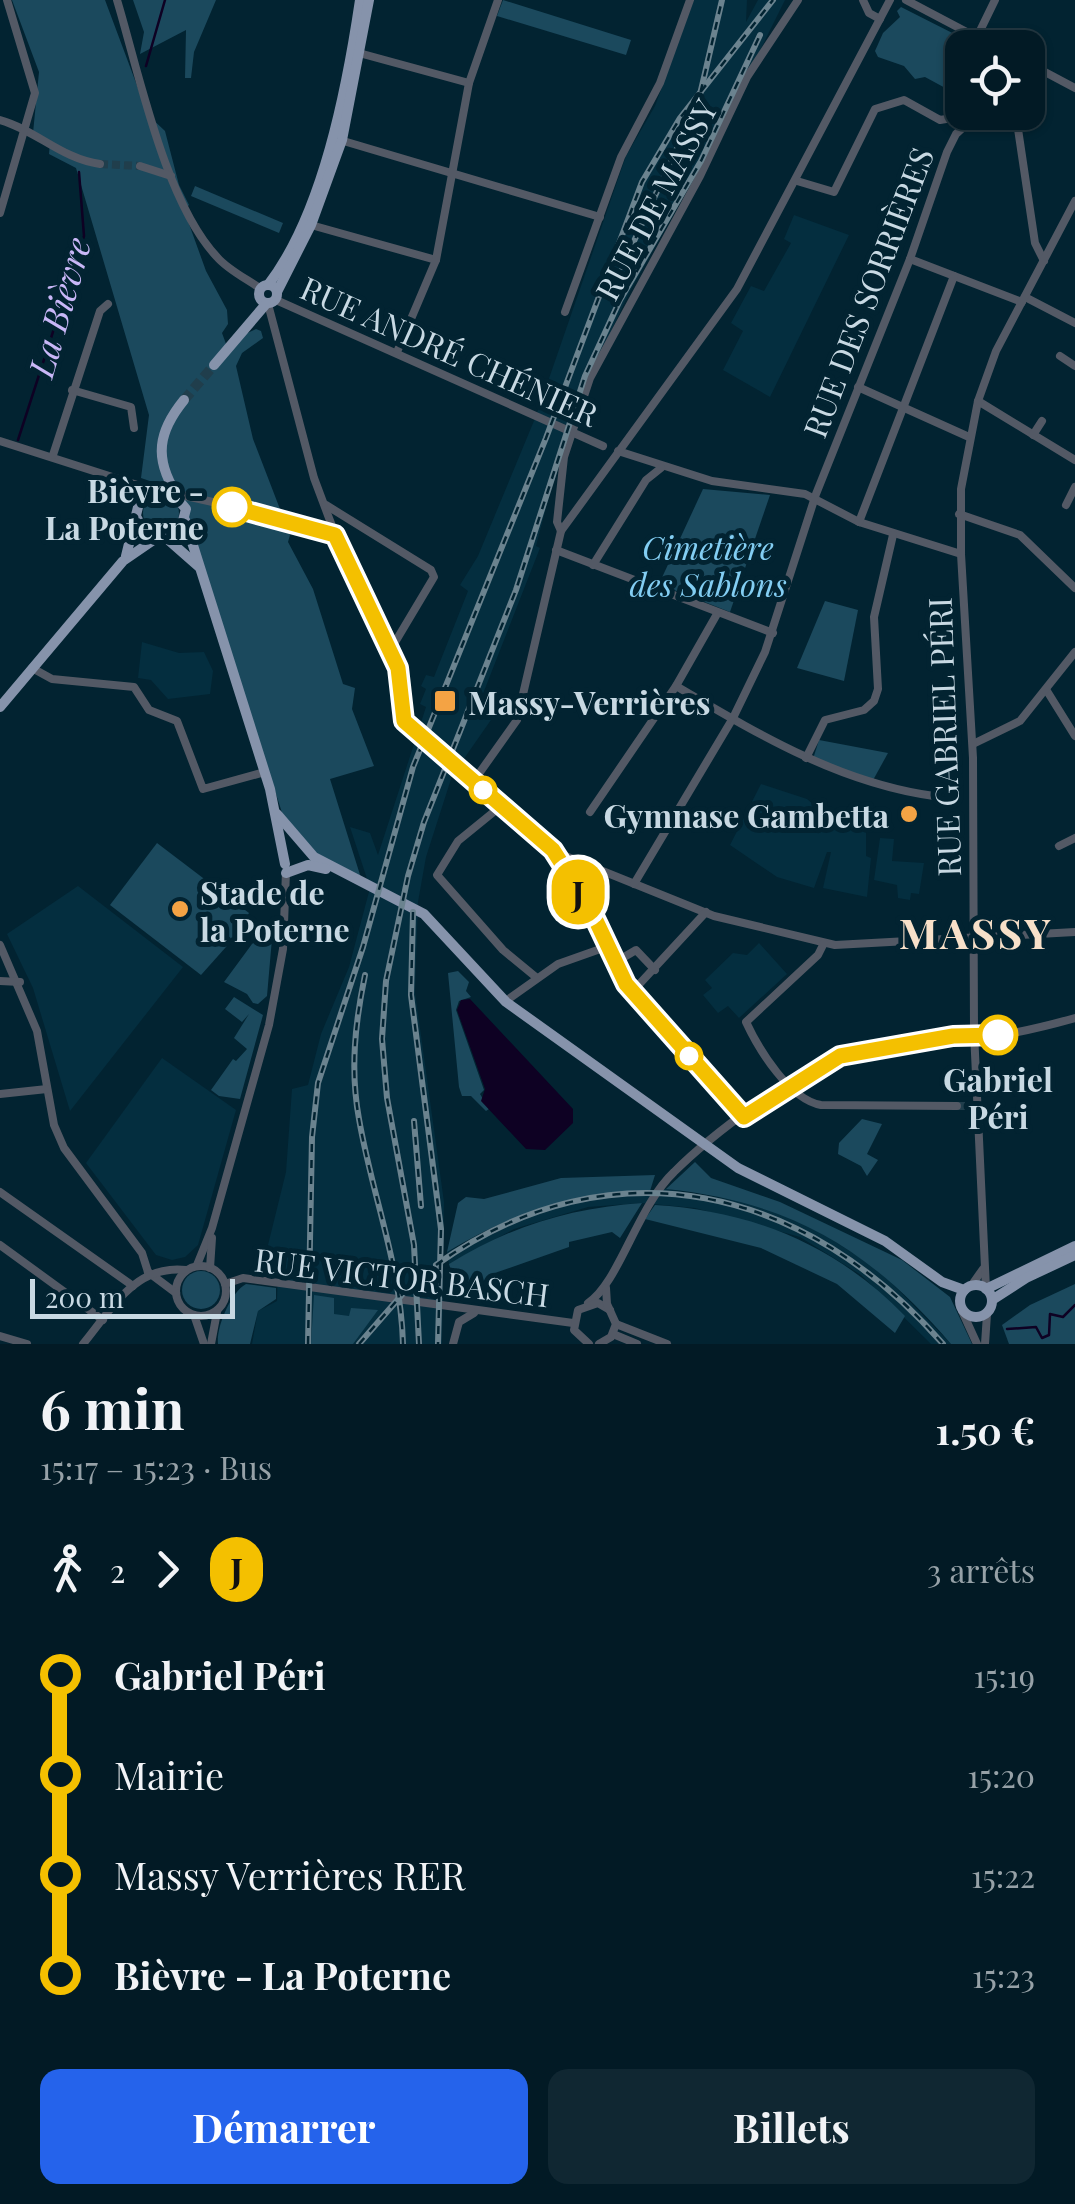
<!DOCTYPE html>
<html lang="fr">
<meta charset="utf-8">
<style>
body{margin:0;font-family:"Playfair Display",serif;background:#102732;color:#f1f3f6;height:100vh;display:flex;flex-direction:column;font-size:38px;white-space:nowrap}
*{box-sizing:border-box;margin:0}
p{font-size:32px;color:#96a1a7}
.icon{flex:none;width:55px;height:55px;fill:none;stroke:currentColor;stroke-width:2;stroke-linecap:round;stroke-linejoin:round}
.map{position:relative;height:1344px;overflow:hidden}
.side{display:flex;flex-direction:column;background:#021a25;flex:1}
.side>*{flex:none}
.badge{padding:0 20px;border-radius:32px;font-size:35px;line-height:65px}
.buttons{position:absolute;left:945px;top:30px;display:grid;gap:20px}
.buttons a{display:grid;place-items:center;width:100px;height:100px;border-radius:20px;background:#021a25;box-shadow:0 2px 8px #0004,0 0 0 2px #233842;font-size:50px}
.scale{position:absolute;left:30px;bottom:25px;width:205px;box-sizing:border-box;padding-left:10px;border:5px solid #c8d9e3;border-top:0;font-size:28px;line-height:35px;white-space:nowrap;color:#c8d9e3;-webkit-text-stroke:8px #022331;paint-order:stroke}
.map>.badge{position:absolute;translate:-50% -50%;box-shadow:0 0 0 5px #fff}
.legs{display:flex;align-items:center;gap:15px;height:110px;padding:0 40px;font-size:32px}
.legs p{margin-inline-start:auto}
.summary{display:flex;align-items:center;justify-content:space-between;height:170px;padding:0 40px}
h1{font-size:55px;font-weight:700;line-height:75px}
.cta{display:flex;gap:20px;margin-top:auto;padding:20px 40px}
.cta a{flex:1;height:115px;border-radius:20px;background:#2563eb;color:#fff;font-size:40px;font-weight:700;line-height:115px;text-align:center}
.cta a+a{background:#102732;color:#f1f3f6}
ul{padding:0 40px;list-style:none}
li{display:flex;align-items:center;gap:35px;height:100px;font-size:38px}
li i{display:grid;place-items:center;width:15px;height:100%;margin:0 12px;background:currentColor}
li i::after{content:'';width:25px;height:25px;margin:-12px;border:8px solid;border-radius:50%;background:#021a25}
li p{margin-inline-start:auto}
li:first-child i{background:linear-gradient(#0000 50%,currentColor 0)}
li:last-child i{background:linear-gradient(currentColor 50%,#0000 0)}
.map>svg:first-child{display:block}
.built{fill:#042e3f}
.green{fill:#1b495d}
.water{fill:#0e0123}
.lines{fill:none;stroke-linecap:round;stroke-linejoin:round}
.stream{stroke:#0e0123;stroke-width:2.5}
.minor-tunnel{stroke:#203e4c;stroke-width:8;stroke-dasharray:8 4;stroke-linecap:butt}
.major-tunnel{stroke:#203e4c;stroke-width:10;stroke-dasharray:10 5;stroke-linecap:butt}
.minor{stroke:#535965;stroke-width:8}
.major{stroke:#8693ab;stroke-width:10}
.rail-casing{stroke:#6b838f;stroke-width:6}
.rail{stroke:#022331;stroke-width:2.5;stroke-dasharray:8;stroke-linecap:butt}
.line-1-casing{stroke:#fff;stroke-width:22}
.line-1{stroke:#f4c000;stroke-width:15}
.stop-1-dot{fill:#fff;stroke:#f4c000;stroke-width:5}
.poi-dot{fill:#f4a344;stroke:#022331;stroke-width:4}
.labels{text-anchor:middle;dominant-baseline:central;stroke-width:10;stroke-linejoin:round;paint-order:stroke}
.street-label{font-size:32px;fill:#c8d9e3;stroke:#022331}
.stop-label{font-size:32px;font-weight:bold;fill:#c8d9e3;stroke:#022331;text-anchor:end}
.park-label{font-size:32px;font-style:italic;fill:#83cef3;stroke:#022331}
.poi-label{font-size:32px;font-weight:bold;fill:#c8d9e3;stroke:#022331;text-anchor:start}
.water-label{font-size:35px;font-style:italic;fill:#c9b7f7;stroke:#022331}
.district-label{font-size:42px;font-weight:bold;letter-spacing:2.5px;fill:#f7e0c9;stroke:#022331}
</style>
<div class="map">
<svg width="1075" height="1344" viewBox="0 0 1075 1344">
<rect width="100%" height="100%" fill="#022331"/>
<g class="built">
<path d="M 694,0 L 747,0 L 746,22 L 758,0 L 785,0 L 717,137 L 629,293 L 590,376 L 558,462 L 536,546 L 540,548 L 479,704 L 494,711 L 493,717 L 452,776 L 426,857 L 418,902 L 415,992 L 444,1202 L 442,1344 L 252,1344 L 258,1311 L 277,1301 L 278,1265 L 268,1245 L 286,1172 L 292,1089 L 308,1085 L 321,1034 L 349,967 L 370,888 L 350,827 L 370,833 L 378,855 L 426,707 L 420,704 L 426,689 L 421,686 L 426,675 L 434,677 L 468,591 L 460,585 L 478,556 L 536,416 L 626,156 L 655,106 Z"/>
<path d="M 794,215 L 849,235 L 770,397 L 723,370 L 743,331 L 731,323 L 751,286 L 764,291 L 791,243 L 784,239 Z"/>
<path d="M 142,642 L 179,653 L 204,652 L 213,671 L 210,694 L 168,699 L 151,680 L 138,678 Z"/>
<path d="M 761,784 L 807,799 L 835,823 L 866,831 L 866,856 L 871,858 L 867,897 L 823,888 L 831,852 L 827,852 L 814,888 L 777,877 L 730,845 Z"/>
<path d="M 880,838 L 894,839 L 892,861 L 924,863 L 919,894 L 911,893 L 910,900 L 898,898 L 897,885 L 874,880 Z"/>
<path d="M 78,886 L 183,967 L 70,1111 L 33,988 L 7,934 Z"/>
<path d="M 759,943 L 787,974 L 739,1018 L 728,1006 L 718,1013 L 703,995 L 712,988 L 705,980 L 733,953 L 747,955 Z"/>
<path d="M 162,1058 L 236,1110 L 198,1245 L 185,1257 L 172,1260 L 156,1255 L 86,1163 Z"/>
<path d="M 666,1189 L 757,1204 L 812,1227 L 878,1269 L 951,1344 L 931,1344 L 861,1275 L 800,1237 L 695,1208 L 642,1203 L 588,1207 L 514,1229 L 449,1264 L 447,1252 L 537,1209 L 612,1193 Z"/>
</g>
<g class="green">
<path d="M 12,0 L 105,0 L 148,115 L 165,131 L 179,185 L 189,205 L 184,210 L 206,271 L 227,310 L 228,324 L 222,333 L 229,352 L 239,337 L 256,329 L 261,331 L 263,338 L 242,353 L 236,366 L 253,439 L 290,535 L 288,542 L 313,589 L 343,684 L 355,688 L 352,709 L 374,766 L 330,779 L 361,878 L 318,857 L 285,822 L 179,491 L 141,478 L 149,415 L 76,168 L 49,154 L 50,143 L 33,133 L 39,72 Z"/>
<path d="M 133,0 L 216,0 L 194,52 L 191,78 L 185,78 L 186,30 L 140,54 L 144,32 Z"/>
<path d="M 503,0 L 631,40 L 626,55 L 497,16 Z"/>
<path d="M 901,7 L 980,47 L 962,48 L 960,96 L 925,77 L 915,79 L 904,66 L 878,57 L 875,51 L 883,33 L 900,17 L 897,11 Z"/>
<path d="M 195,186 L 283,223 L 279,233 L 191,196 Z"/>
<path d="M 703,489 L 770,495 L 730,612 L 659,584 Z"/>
<circle cx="161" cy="513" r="18"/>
<path d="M 825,601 L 858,610 L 844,681 L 797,668 Z"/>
<path d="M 819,740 L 888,753 L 872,782 L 813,759 Z"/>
<path d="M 157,843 L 249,913 L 234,938 L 201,975 L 110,905 Z"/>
<path d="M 273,927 L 267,996 L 258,1004 L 253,1003 L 247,994 L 224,982 L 252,944 Z"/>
<path d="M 458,971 L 469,982 L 466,991 L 471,997 L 459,1001 L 456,1010 L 484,1090 L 480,1094 L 489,1109 L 486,1111 L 471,1096 L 462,1096 L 459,1087 L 448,973 Z"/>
<path d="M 234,997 L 263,1015 L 240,1099 L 219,1096 L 211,1090 L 233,1059 L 236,1061 L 247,1049 L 234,1038 L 249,1014 L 242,1022 L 225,1009 Z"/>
<path d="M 862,1119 L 882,1124 L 867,1154 L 878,1160 L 867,1176 L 861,1166 L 838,1154 L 839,1143 Z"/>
<path d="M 695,1162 L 711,1178 L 780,1202 L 902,1260 L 950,1297 L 972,1344 L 951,1344 C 869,1249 792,1202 666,1189 Z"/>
<path d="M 655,1175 L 650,1191 C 575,1194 510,1213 447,1252 L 458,1203 L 466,1197 L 484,1199 L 561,1178 Z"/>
<path d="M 642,1203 L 620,1238 L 612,1232 L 569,1242 L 569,1247 L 492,1274 L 463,1298 L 447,1300 L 447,1279 L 453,1277 L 449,1264 C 510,1226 571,1208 642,1203 Z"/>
<path d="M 655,1205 C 753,1211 836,1245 905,1316 L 895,1333 L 837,1284 L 761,1248 L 645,1219 Z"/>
<circle cx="201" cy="1290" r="19"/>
<path d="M 246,1284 L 276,1288 L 276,1299 L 258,1311 L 250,1344 L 218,1344 C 216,1327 231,1292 246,1284 Z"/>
<path d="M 1075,1284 L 1075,1344 L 1009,1344 L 1002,1325 L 1030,1305 Z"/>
<path d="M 314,1295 L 334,1298 L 334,1314 L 349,1316 L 351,1308 L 378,1310 L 353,1344 L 311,1344 Z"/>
</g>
<path class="water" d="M 470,999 L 573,1109 L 573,1123 L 545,1150 L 526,1149 L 481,1101 L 485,1089 L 457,1010 L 461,1000 Z"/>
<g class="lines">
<g class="stream">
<path d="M 146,66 L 165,0"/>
<path d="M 18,440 L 84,236 L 79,172"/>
<path d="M 1007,1329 L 1036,1327 L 1042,1338 L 1049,1335 L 1050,1314 L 1063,1317 L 1075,1305"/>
</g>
<g class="minor-tunnel">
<path d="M 100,164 L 140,166"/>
<path d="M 226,505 L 268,518"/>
<path d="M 957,1106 L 972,1106"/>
</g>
<path class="major-tunnel" d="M 184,400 L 214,365"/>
<g class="minor">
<path d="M 117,0 C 139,73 165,202 217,257 C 228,270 247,279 261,289"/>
<path d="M 863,0 L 869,13 L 880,19"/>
<path d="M 906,0 L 997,48"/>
<path d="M 977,37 L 995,0"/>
<path d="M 359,53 L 469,83"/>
<path d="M 1028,63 L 1075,88"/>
<path d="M 990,112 L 1018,129 L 1035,243 L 1044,261"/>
<path d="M 0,120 C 36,130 62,159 100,164"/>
<path d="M 340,140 L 600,217"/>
<path d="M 140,166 L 171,176"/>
<path d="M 797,181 L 834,192 L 875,109 L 904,100 L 940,120 L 952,118 L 962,104"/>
<path d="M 0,213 L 35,93 L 7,0"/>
<path d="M 311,225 L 436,260"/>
<path d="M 910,259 L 1022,302"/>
<path d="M 1025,297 L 1075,323"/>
<path d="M 276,300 L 603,446"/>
<path d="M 268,304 L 314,478 L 332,526"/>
<path d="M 565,312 L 621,157 L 660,83 L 690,0"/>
<path d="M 397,352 L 436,260 L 469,83 L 498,0"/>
<path d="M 1060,356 L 1075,366"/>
<path d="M 858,387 L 969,437"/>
<path d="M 72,390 L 131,407 L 134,428"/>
<path d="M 978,401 L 1075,460"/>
<path d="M 1033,435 L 1042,421"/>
<path d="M 0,441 L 153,490"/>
<path d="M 618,451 L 712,481 L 805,494 L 859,522 L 961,554"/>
<path d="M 53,455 L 100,311 L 108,304"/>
<path d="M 177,494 L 226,505"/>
<path d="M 326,505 L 431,570 L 434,577 L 391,649"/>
<path d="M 1066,505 L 1075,487"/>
<path d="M 959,514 L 1020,535 L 1075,588"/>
<path d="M 268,518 L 326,531"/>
<path d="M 859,522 L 954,276"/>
<path d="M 561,531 L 737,289 L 890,0"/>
<path d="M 335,535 L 398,668 L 404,721 L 553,851 L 590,909 L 626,984 L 744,1117"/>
<path d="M 556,550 L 773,633"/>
<path d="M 593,565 L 646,480 L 661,468"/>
<path d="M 32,668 L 52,679 L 134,687 L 149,710 L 177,721 L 203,789 L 265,772"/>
<path d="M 676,686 C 758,734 839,783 934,796"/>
<path d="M 1047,691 L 1075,736"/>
<path d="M 973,744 L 1020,721 L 1075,652"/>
<path d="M 806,758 L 825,720 L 864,710 L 874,701 L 878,689 L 874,617 L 893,535"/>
<path d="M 473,782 L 517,720 L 561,531 L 557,522 L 564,457 L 590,378 L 700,176 L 747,77 L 798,0"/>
<path d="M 501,806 L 458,841 L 437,875 L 503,950 L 537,978"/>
<path d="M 590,812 L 676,686 L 717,614"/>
<path d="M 1059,846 L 1075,838"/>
<path d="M 553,851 L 714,916 L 835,945 L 1075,932"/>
<path d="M 634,884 L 733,718 L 765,652 L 816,494 L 910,259 L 947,152 L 956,134 L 980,112"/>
<path d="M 824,943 L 818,955 L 746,1022 C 759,1050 790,1100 821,1105 L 957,1106"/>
<path d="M 0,945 L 37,1031 L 54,1125 L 64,1148 L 142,1253 L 148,1272"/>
<path d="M 614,963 L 636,950 L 655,970"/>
<path d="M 0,981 L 20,982"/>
<path d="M 632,992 L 706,912"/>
<path d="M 510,998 L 558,964 L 606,947"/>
<path d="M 0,1094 L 47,1089"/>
<path d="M 0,1192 L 133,1286"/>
<path d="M 0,1245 L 103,1320"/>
<path d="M 197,1265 L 212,1228 L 269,1025 L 283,949 L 286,872"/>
<circle cx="201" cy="1291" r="25"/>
<path d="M 210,1268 L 212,1238"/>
<path d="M 148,1272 L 176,1293"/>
<path d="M 225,1284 L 243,1278 L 573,1323"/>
<path d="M 971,1286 L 983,1269"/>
<path d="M 986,1289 L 974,1032 L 973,758 L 961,554 L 961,489 L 978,401 L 996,351 L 1075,201"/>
<path d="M 588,1303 C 619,1283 637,1207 674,1172 C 709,1137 796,1070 843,1056 C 876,1046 913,1041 948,1037 C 958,1036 968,1039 978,1038 C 1010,1035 1043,1027 1075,1018"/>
<path d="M 962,1311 L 977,1344"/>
<path d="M 194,1315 L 204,1344"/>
<path d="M 616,1324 L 667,1344"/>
<path d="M 613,1334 L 637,1344"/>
<path d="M 0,1336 L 27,1344"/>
<path d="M 83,1344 C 112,1309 135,1264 186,1270"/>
<path d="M 211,1344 L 217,1312"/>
<path d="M 453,1344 L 459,1322 L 474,1313"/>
<path d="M 589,1344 L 574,1330 L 578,1310 L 598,1303 L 610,1310"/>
<path d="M 599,1344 L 611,1337 L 616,1324 L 607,1304 L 606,1288"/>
<path d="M 985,1344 L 987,1314"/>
</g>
<g class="major">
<circle cx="268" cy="294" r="9"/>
<path d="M 268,285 C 323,214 347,88 360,0"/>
<path d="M 277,292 L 311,225 L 342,140 L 369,0"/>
<path d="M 214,365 L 266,304"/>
<path d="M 176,493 C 154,458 158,432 184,400"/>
<path d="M 185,520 L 270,789 L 285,864"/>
<path d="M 165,537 L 198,566"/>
<path d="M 126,556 L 139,503 C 147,491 157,486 171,491 L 186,509 L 181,528 L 165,537 L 144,531 L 137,518"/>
<path d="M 0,707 L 123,561 L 158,537"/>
<path d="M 277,814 L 314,857 L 424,914 L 506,1002 L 738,1168 L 885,1241 L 942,1282 L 964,1290"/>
<path d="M 286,873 L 308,865 L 326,869"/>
<circle cx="976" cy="1301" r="16"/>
<path d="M 986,1289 L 1075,1246"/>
<path d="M 992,1300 L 1026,1278 L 1075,1255"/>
</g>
<defs>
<g id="rail">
<path d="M 622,267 L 698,103 L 722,0"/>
<path d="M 413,912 L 411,995 L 441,1229 L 438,1344"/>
<path d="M 365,975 C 355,1023 350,1070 359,1119 C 372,1195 401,1266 403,1344"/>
<path d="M 414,1121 L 421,1206"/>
<path d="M 436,1265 C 614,1138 807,1188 943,1344"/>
<path d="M 308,1344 L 312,1137 L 318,1083 L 363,947 L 413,767 L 546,438 L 642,182 L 680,118 L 773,0"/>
<path d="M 359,1344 L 406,1290"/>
<path d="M 419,1344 L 414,1245 L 387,1098 L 382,1039 L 386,981 L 408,876 L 424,822 L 516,590 L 585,376 L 620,300 L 701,161 L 760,35"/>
</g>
</defs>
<use href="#rail" class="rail-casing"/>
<use href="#rail" class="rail"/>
</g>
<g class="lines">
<defs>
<path id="line-1" d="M 232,507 L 335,535 L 398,668 L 404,721 L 553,850 L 590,908 L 626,984 L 744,1117 L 840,1056 L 953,1036 L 998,1035"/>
</defs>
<use href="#line-1" class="line-1-casing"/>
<use href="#line-1" class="line-1"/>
</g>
<g class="stop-1-dot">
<circle cx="232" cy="507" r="18"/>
<circle cx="483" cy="790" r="12"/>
<circle cx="998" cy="1035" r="18"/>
<circle cx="689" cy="1056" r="12"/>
</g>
<g class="poi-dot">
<rect x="433" y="689" width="24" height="24" rx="5"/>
<circle cx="909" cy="814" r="10"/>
<circle cx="180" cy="909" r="10"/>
</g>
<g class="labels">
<g class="street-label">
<text transform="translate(655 199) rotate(-62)">RUE DE MASSY</text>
<text transform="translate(867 292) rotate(-69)">RUE DES SORRIÈRES</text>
<text transform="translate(450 350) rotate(24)">RUE ANDRÉ CHÉNIER</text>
<text transform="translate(943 737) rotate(-92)">RUE GABRIEL PÉRI</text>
<text transform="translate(402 1276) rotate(7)">RUE VICTOR BASCH</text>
</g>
<g class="stop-label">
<text x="204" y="489">Bièvre -<tspan x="204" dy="37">La Poterne</tspan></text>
<text x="998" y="1078" text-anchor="middle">Gabriel<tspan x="998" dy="37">Péri</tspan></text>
</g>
<g class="park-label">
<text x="708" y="546">Cimetière<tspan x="708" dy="37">des Sablons</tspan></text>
</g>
<g class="poi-label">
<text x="468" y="701">Massy-Verrières</text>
<text x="889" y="814" text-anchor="end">Gymnase Gambetta</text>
<text x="200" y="891">Stade de<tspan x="200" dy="37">la Poterne</tspan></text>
</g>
<g class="water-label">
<text transform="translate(58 307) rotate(-74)">La Bièvre</text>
</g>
<g class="district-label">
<text x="976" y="932">MASSY</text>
</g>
</g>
</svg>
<div class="buttons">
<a><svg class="icon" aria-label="locate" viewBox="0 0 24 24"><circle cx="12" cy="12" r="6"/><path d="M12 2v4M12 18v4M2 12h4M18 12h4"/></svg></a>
</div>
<div class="scale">200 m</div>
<b class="badge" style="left:578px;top:892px;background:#f4c000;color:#111">J</b>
</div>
<section class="side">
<div class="summary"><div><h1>6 min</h1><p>15:17 – 15:23 · Bus</p></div><b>1.50 €</b></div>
<div class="legs"><svg class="icon" aria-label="walk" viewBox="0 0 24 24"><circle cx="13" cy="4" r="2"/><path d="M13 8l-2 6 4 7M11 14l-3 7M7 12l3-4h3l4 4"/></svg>2<svg class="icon" aria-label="forward" viewBox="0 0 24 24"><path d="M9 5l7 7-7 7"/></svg><b class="badge" style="background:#f4c000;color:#111">J</b><p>3 arrêts</p></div>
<ul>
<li><i style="color:#f4c000"></i><b>Gabriel Péri</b><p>15:19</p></li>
<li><i style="color:#f4c000"></i><span>Mairie</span><p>15:20</p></li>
<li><i style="color:#f4c000"></i><span>Massy Verrières RER</span><p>15:22</p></li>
<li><i style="color:#f4c000"></i><b>Bièvre - La Poterne</b><p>15:23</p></li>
</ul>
<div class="cta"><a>Démarrer</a><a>Billets</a></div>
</section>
